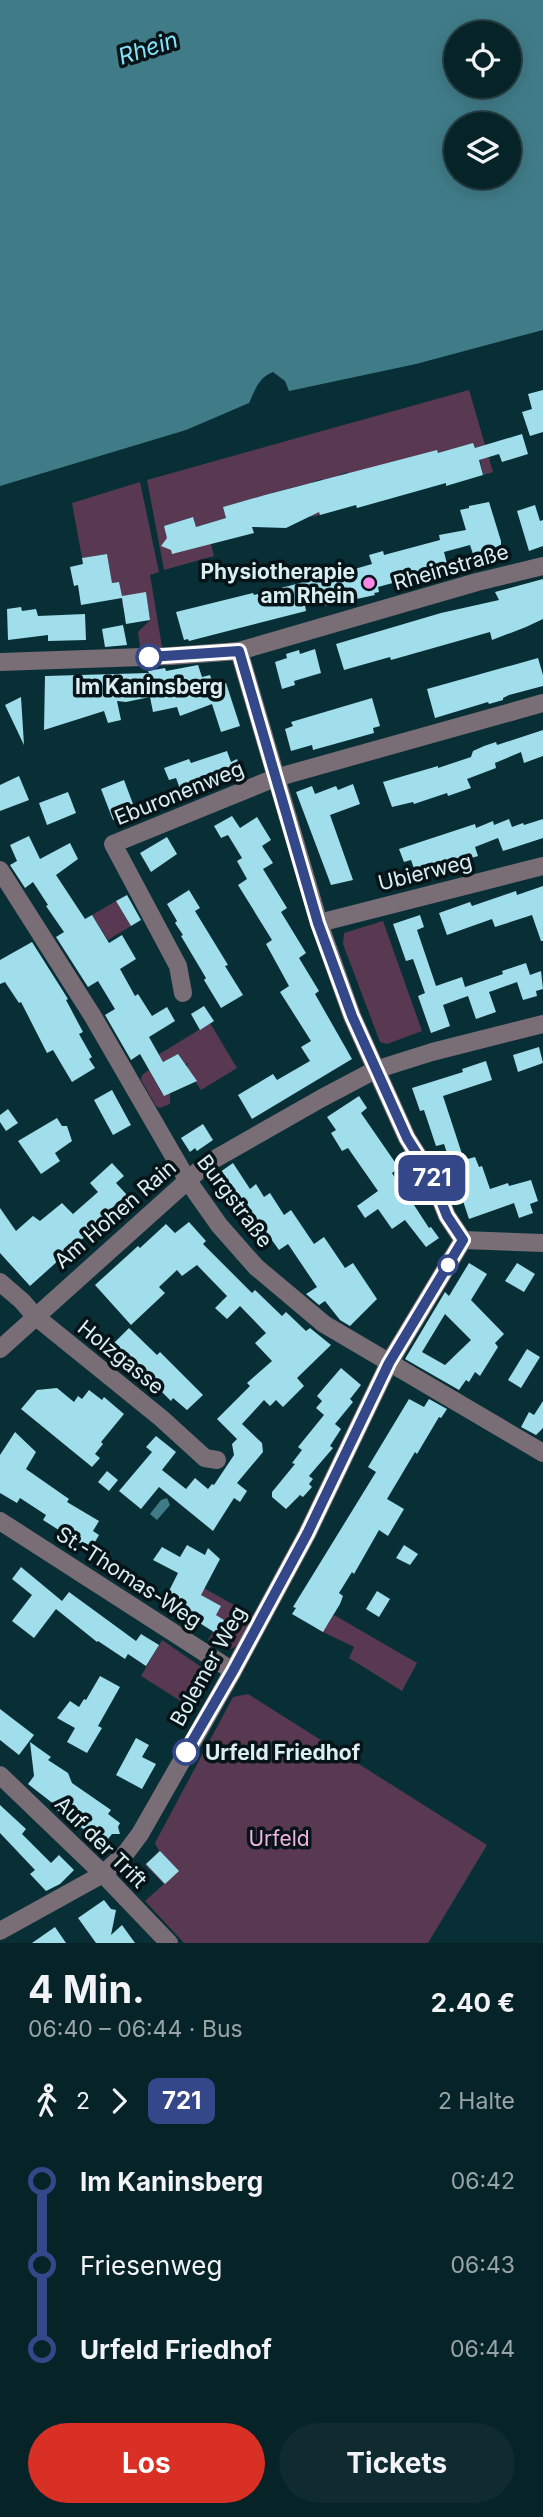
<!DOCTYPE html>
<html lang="de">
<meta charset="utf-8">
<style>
body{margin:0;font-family:Inter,sans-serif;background:#0f2b30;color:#f1f3f6;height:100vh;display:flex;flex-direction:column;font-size:26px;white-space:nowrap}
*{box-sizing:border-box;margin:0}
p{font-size:23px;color:#98a4a8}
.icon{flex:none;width:38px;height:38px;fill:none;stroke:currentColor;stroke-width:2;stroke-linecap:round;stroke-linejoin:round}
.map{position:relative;height:1943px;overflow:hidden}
.drawer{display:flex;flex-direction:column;background:#062328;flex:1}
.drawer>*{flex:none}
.badge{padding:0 14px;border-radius:10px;font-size:24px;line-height:46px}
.tools{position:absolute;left:444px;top:21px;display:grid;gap:14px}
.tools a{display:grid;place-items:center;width:77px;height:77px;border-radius:50%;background:#062328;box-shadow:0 4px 18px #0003,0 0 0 2px #274045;font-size:35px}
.map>.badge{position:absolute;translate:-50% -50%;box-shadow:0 0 0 4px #fff}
.legs{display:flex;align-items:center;gap:10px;height:77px;padding:0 28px;font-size:23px}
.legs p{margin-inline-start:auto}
.overview{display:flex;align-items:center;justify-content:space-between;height:119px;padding:0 28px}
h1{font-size:38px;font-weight:700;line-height:52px}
.cta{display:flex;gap:14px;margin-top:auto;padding:14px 28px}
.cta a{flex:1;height:80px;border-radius:42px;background:#d93025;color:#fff;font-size:28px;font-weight:700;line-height:80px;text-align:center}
.cta a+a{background:#0f2b30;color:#f1f3f6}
ul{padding:0 28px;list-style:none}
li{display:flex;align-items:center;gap:24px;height:84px;font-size:26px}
li i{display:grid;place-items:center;width:10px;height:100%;margin:0 9px;background:currentColor}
li i::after{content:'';width:18px;height:18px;margin:-9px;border:5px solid;border-radius:50%;background:#062328}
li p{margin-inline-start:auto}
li:first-child i{background:linear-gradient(#0000 50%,currentColor 0)}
li:last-child i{background:linear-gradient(currentColor 50%,#0000 0)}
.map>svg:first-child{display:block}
.green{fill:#583951}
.water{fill:#407c88;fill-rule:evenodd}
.building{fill:#a0deeb;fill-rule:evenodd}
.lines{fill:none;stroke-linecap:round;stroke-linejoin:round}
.minor{stroke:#796d76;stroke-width:18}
.line-1-casing{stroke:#fff;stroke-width:16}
.line-1{stroke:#344889;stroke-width:10}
.poi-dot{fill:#fc86e4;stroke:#061418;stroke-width:2.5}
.stop-1-dot{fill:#fff;stroke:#344889;stroke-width:3.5}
.labels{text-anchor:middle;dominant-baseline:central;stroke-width:7;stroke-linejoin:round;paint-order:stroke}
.street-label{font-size:21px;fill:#dbeff3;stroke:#061418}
.poi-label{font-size:21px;font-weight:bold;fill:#dbeff3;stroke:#061418;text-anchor:end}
.stop-label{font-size:21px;font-weight:bold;fill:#dbeff3;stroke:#061418}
.park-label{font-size:21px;fill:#f2b3e2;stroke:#061418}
.water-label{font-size:23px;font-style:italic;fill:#83e2f7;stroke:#061418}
</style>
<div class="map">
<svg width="543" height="1943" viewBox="0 0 543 1943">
<rect width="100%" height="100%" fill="#082f36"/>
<g class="green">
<path d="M 469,390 L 493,472 L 483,475 L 479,454 L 474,445 L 348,476 L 347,472 L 323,482 L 322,479 L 312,482 L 320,515 L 311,517 L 302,485 L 223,507 L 226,518 L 196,527 L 192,517 L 164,526 L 172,553 L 201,545 L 209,537 L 214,556 L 164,570 L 147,480 Z"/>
<path d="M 140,482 L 159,572 L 150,575 L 162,647 L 140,648 L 138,632 L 150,620 L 146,592 L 130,607 L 123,608 L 119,582 L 112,583 L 107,554 L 82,558 L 72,503 Z"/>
<path d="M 116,901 L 131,926 L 108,940 L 92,915 Z"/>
<path d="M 383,921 L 422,1031 L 387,1044 L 380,1042 L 343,944 L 344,933 Z"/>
<path d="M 210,1023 L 237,1068 L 201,1090 L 186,1067 L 188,1063 L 182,1066 L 178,1054 L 163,1062 L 158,1055 Z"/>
<path d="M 149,1070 L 163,1095 L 170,1089 L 170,1104 L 160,1108 L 156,1106 L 141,1080 L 142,1075 Z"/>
<path d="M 200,1586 L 254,1616 C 248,1626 239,1654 224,1649 C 219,1648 213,1643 208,1640 L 213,1632 L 217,1634 L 220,1628 L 224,1630 L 228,1622 L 215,1616 L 221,1606 L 196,1592 Z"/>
<path d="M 334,1615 L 417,1663 L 402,1691 L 349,1658 L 354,1647 L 317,1629 L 320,1623 L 327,1626 Z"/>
<path d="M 162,1640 L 207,1671 C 215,1684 201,1698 195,1710 L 141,1676 Z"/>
<path d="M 248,1694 L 487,1845 L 428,1943 L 184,1943 L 145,1901 L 164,1884 L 145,1865 L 159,1851 L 155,1843 L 233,1697 Z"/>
</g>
<g class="water">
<path d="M 0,0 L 543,0 L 543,330 L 416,364 L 289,391 L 285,381 L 273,372 C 259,377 255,390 249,403 L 186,430 L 0,486 ZM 457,33 L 509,33 L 509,86 L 457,86 ZM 457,124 L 509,124 L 509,177 L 457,177 Z"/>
<path d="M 167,1498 L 170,1505 L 157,1520 L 150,1514 L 161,1500 Z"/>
</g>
<g class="building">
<path d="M 543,390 L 543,432 L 530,436 L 522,412 L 532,409 L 528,394 Z"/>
<path d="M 522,434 L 528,454 L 502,462 L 499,454 L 479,460 L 483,475 L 446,486 L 446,483 L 357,508 L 356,505 L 320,515 L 319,512 L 286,528 L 252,527 L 254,533 L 172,554 L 171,550 L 161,546 L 167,538 L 164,526 L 193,517 L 196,527 L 226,518 L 223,507 L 265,495 L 437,450 L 438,453 L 473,443 L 475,448 Z"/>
<path d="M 489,502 L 501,541 L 501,546 L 493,548 L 493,550 L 473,554 L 470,545 L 444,552 L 448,568 L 378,587 L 379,592 L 374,593 L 375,595 L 324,606 L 322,600 L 305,605 L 306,611 L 189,641 L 188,639 L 184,640 L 176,612 L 253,593 L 254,595 L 358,568 L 372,564 L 369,555 L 383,551 L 384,555 L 440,540 L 439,535 L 466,530 L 460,510 L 469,508 L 469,506 Z"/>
<path d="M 535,505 L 540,521 L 543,520 L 543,546 L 529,551 L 517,511 Z"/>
<path d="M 107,554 L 112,583 L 119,582 L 122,596 L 146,592 L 150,620 L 126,624 L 122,598 L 81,605 L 78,585 L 74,586 L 70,567 L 83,564 L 82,558 Z"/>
<path d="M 543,579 L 543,619 L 526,627 L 492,640 L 490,632 L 391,660 L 390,657 L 344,670 L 336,644 L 441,613 L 499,600 L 495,592 Z"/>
<path d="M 21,607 L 22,611 L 36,609 L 38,616 L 85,614 L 86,640 L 48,641 L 48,635 L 8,640 L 7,609 Z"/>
<path d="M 123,625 L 127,645 L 105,647 L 102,629 Z"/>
<path d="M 315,649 L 321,673 L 294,681 L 295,685 L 282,689 L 275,662 L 287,658 L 286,654 L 299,650 L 300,654 Z"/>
<path d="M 538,658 L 543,675 L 543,686 L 509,695 L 503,698 L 503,700 L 489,704 L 488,702 L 435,718 L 427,689 Z"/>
<path d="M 198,665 L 202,677 L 210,675 L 214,687 L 226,683 L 240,726 L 221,732 L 212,704 L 180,716 L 177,707 L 153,712 L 150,697 L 126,702 L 117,701 L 121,720 L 108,723 L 104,711 L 44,730 L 45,676 L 149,673 L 148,671 L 165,668 L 166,671 Z"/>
<path d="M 21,697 L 24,745 L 5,705 Z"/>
<path d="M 372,698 L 380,726 L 373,728 L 374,733 L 313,750 L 312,745 L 291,751 L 285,729 L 293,726 L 291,722 Z"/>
<path d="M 543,730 L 543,756 L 524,763 L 521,752 L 495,763 L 496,768 L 467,779 L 471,788 L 448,796 L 447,793 L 414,804 L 413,802 L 392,807 L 383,782 L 438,766 L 438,768 L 471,757 L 473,751 L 484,746 L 496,742 L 497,745 Z"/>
<path d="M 227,751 L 231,762 L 237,759 L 242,773 L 202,785 L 182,794 L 176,778 L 169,780 L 164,768 L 189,759 L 191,763 Z"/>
<path d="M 19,776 L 29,800 L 0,811 L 0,785 Z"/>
<path d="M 124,780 L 136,812 L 113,820 L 101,789 Z"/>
<path d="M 353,784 L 360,804 L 330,815 L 353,880 L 331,885 L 296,792 L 312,786 L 315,794 L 336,786 L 338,790 Z"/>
<path d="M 68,792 L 76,813 L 47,825 L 39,803 Z"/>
<path d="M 232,816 L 240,828 L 257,817 L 271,840 L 262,846 L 273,863 L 263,869 L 287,908 L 281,912 L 306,953 L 299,958 L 319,991 L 315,994 L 352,1059 L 252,1119 L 238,1095 L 273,1074 L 277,1080 L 310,1061 L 301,1047 L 311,1041 L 280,992 L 289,986 L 266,944 L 272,940 L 238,885 L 247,879 L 237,861 L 242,858 L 228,835 L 221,838 L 214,826 Z"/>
<path d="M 509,819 L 512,827 L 523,823 L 524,825 L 543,819 L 543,838 L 503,851 L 498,838 L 475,847 L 478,856 L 452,864 L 451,862 L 416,874 L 411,860 L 404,862 L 399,849 L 475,824 L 476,828 L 493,821 L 494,825 Z"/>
<path d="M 29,836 L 40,859 L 70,843 L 78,859 L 56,875 L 85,919 L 92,915 L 109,943 L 122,935 L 136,959 L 120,969 L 135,996 L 138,994 L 152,1016 L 167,1007 L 175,1021 L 149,1037 L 163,1062 L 178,1054 L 197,1081 L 164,1096 L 140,1054 L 131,1060 L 105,1015 L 115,1009 L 98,981 L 88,987 L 56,937 L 64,932 L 46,906 L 48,905 L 33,882 L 25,888 L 10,865 L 17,861 L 10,845 Z"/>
<path d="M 167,837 L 177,854 L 151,872 L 140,853 Z"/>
<path d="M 543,886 L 543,941 L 541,941 L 532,915 L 495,927 L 492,919 L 447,935 L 439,913 L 470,902 L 472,906 L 516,891 L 517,895 Z"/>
<path d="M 189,890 L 200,908 L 195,911 L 228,965 L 225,966 L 243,995 L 221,1008 L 204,980 L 206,978 L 181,936 L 183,935 L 175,923 L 177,921 L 167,904 Z"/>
<path d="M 127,895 L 141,920 L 131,926 L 116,901 Z"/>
<path d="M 420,915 L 424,927 L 417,930 L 436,986 L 462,977 L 465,987 L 503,974 L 502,971 L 526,963 L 530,975 L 541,971 L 543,989 L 536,991 L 537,996 L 523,1000 L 517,982 L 492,991 L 489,992 L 496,1012 L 476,1019 L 468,996 L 443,1005 L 450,1026 L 431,1033 L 418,996 L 425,993 L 413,959 L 406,961 L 393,924 Z"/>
<path d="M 32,942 L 68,999 L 66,1000 L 83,1032 L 79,1034 L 92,1057 L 89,1059 L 95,1068 L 72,1082 L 53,1050 L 47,1053 L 21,1002 L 19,1003 L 5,982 L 0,984 L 0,960 Z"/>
<path d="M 204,1006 L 214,1021 L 200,1030 L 191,1014 Z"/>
<path d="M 539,1047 L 543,1063 L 518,1072 L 513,1055 Z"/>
<path d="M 486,1061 L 492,1080 L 443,1096 L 464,1160 L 475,1157 L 479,1167 L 482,1166 L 490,1189 L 508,1183 L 509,1186 L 531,1180 L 538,1201 L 530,1204 L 533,1213 L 519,1218 L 514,1203 L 469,1219 L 444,1144 L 436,1146 L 424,1110 L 420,1111 L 412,1088 L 463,1072 L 462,1069 Z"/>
<path d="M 112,1090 L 131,1125 L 113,1135 L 94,1100 Z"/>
<path d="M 359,1096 L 367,1108 L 361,1113 L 399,1168 L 392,1173 L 408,1197 L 415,1199 L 414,1205 L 429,1228 L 431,1227 L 439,1238 L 426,1247 L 405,1220 L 392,1229 L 378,1209 L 365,1218 L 357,1206 L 378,1191 L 348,1148 L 342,1151 L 331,1133 L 336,1130 L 327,1117 Z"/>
<path d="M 8,1109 L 18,1123 L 6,1131 L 0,1122 L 0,1115 Z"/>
<path d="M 57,1118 L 62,1126 L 67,1126 L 72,1141 L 55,1153 L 60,1161 L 41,1174 L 18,1141 Z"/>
<path d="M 203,1124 L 213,1140 L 197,1151 L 195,1148 L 190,1152 L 181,1138 Z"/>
<path d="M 112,1163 L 124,1176 L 116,1183 L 127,1195 L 106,1213 L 109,1215 L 30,1286 L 0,1253 L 0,1208 L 16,1231 L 33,1216 L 40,1221 L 62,1203 L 73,1214 L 98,1192 L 90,1183 Z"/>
<path d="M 233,1163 L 250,1189 L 256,1184 L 264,1197 L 270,1193 L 284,1215 L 291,1210 L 314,1244 L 324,1237 L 345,1268 L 353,1263 L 377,1299 L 350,1326 L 340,1320 L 325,1301 L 319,1305 L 306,1294 L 317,1287 L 288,1244 L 279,1250 L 264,1229 L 257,1233 L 234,1200 L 230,1202 L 213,1177 Z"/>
<path d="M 189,1222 L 206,1241 L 203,1244 L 252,1293 L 255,1290 L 282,1316 L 286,1312 L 306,1331 L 310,1328 L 331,1345 L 297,1378 L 304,1386 L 283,1407 L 276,1400 L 270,1406 L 264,1400 L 242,1424 L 262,1443 L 263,1452 L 237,1483 L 247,1491 L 240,1502 L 234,1498 L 213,1531 L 159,1487 L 141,1509 L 119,1491 L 152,1452 L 146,1447 L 156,1436 L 176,1452 L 162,1470 L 186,1489 L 195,1478 L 208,1489 L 212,1484 L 214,1485 L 234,1455 L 232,1444 L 237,1439 L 217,1419 L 250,1386 L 247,1383 L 272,1361 L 255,1343 L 266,1333 L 240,1306 L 227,1319 L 215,1308 L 227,1296 L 197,1265 L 182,1276 L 177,1270 L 159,1287 L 165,1293 L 131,1325 L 95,1285 L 138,1246 L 140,1248 L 166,1224 L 175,1233 Z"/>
<path d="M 469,1263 L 487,1274 L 471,1300 L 504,1334 L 495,1343 L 498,1347 L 480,1376 L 475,1372 L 469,1382 L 466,1380 L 459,1390 L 405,1359 L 445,1292 L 449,1296 ZM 445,1314 L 471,1340 L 445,1365 L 422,1352 Z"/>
<path d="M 517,1263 L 535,1274 L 524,1292 L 505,1281 Z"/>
<path d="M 129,1328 L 157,1355 L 160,1352 L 203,1395 L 187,1410 L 173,1398 L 171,1401 L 161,1391 L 164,1389 L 144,1369 L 140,1373 L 135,1367 L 132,1369 L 123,1360 L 125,1357 L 113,1344 Z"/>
<path d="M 527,1349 L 540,1357 L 521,1388 L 508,1380 Z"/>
<path d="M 341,1368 L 361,1385 L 350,1399 L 353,1402 L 335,1424 L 341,1429 L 330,1446 L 333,1448 L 309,1476 L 313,1479 L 309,1484 L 312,1487 L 303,1497 L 300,1495 L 286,1509 L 272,1497 L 272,1492 L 295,1464 L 292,1463 L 302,1450 L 298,1447 L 324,1415 L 316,1408 L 322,1401 L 317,1396 Z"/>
<path d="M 57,1388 L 74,1402 L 78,1396 L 82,1399 L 89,1390 L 102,1400 L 104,1397 L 124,1414 L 101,1442 L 103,1444 L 95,1454 L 100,1458 L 92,1467 L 21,1409 L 37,1390 Z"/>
<path d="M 409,1399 L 424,1407 L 429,1399 L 447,1409 L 441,1418 L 439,1417 L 417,1454 L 415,1452 L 387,1499 L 404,1509 L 388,1536 L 379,1530 L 354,1574 L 352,1572 L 339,1593 L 343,1596 L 340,1604 L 323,1632 L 292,1614 L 296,1608 L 293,1607 L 376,1472 L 368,1467 Z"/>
<path d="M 543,1401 L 543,1428 L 536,1435 L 521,1427 L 529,1412 L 534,1415 Z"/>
<path d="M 15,1432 L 36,1452 L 26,1469 L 69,1499 L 67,1502 L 99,1521 L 93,1531 L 99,1535 L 92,1547 L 85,1543 L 84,1546 L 43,1520 L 46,1515 L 20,1498 L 17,1503 L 0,1493 L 0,1455 Z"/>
<path d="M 107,1471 L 118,1480 L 109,1491 L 98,1482 Z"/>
<path d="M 187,1545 L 205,1555 L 208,1548 L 220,1559 L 201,1595 L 221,1606 L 216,1615 L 224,1620 L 217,1634 L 179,1610 L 180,1607 L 165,1599 L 178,1573 L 153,1560 L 162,1547 L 180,1557 Z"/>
<path d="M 404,1545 L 418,1554 L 410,1565 L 396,1558 Z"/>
<path d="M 21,1567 L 62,1601 L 69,1592 L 136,1641 L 141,1634 L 159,1645 L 146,1666 L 128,1654 L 125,1659 L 98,1641 L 97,1642 L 56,1609 L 34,1638 L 12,1621 L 32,1595 L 12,1579 Z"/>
<path d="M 377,1591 L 390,1599 L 379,1617 L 366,1609 Z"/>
<path d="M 100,1676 L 120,1687 L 98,1726 L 102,1728 L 87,1753 L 67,1742 L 75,1728 L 57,1718 L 70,1701 L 79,1707 L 84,1699 L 86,1700 Z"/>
<path d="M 0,1709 L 34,1735 L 19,1755 L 0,1740 Z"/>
<path d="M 136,1738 L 149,1745 L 142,1757 L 156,1764 L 142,1789 L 116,1775 Z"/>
<path d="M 30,1742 L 51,1757 L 48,1760 L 68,1773 L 72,1783 L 111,1810 L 108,1814 L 120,1823 L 118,1827 L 120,1834 L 112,1834 L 104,1844 L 53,1807 L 55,1805 L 28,1784 L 34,1776 Z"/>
<path d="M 0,1805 L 26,1829 L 22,1834 L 51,1863 L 59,1855 L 74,1870 L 60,1884 L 46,1891 L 30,1874 L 35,1870 L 0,1833 Z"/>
<path d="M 160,1851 L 179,1871 L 165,1884 L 146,1864 Z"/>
<path d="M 104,1900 L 111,1909 L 116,1910 L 111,1935 L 122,1925 L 135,1943 L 96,1943 L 78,1918 Z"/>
<path d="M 55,1927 L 66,1943 L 32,1943 Z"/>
</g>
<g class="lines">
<g class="minor">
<path d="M 239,651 L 319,923 L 352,1016 L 407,1138 L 431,1176 L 447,1216 L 463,1240"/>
<path d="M 0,662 L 171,656 L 239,651 L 477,582 L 543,566"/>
<path d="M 0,870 L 92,1015 L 188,1181 L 219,1225 L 256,1267 L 324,1324 L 543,1453"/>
<path d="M 319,923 L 543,866"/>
<path d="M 183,993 L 178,966 L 113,844 L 275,778 L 543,703"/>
<path d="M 463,1240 L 543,1243"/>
<path d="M 0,1282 L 22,1301 L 35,1316 L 161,1418 L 205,1458 L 217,1460"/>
<path d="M 0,1349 L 206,1164 L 322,1098 L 375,1070 L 432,1052 L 543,1024"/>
<path d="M 0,1521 L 233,1671"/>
<path d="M 0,1775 L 103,1874 L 169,1943"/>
<path d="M 0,1931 L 103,1874 L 125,1854 L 140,1834 L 233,1671 L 307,1534 L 389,1363 L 463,1240"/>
</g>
</g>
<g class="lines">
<defs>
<path id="line-1" d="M 149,657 L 239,651 L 318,923 L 352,1016 L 407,1138 L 431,1176 L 447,1216 L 463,1240 L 389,1363 L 307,1534 L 233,1671 L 186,1752"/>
</defs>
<use href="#line-1" class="line-1-casing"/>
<use href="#line-1" class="line-1"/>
</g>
<circle class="poi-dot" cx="369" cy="583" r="7"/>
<g class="stop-1-dot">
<circle cx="149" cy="657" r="12"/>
<circle cx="448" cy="1265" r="9"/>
<circle cx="186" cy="1752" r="12"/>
</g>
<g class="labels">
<g class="street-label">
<text transform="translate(451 567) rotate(-16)">Rheinstraße</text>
<text transform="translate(179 793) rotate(-22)">Eburonenweg</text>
<text transform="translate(425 872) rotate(-14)">Ubierweg</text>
<text transform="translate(235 1201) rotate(53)">Burgstraße</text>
<text transform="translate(115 1214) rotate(-41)">Am Hohen Rain</text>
<text transform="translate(121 1357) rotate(39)">Holzgasse</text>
<text transform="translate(129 1577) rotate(33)">St.-Thomas-Weg</text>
<text transform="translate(208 1666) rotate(-61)">Bolemer Weg</text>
<text transform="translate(101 1842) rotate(45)">Auf der Trift</text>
</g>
<g class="poi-label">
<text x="355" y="571">Physiotherapie<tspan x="355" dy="24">am Rhein</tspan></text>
</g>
<g class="stop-label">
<text x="149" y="686">Im Kaninsberg</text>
<text x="205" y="1752" text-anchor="start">Urfeld Friedhof</text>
</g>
<g class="park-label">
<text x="279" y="1838">Urfeld</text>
</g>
<g class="water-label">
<text transform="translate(148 48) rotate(-18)">Rhein</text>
</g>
</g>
</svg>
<div class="tools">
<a><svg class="icon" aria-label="locate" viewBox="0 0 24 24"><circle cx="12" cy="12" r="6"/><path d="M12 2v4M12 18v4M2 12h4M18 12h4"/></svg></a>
<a><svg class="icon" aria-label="layers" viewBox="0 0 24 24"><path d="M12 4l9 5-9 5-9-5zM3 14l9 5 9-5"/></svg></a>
</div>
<b class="badge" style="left:432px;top:1178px;background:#344889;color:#fff">721</b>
</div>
<section class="drawer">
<div class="overview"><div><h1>4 Min.</h1><p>06:40 – 06:44 · Bus</p></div><b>2.40 €</b></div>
<div class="legs"><svg class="icon" aria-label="walk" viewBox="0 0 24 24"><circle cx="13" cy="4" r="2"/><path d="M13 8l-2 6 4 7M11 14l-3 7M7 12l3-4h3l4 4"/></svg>2<svg class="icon" aria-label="forward" viewBox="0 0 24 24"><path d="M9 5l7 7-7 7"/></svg><b class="badge" style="background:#344889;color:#fff">721</b><p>2 Halte</p></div>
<ul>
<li><i style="color:#344889"></i><b>Im Kaninsberg</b><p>06:42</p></li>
<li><i style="color:#344889"></i><span>Friesenweg</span><p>06:43</p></li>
<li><i style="color:#344889"></i><b>Urfeld Friedhof</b><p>06:44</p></li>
</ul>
<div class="cta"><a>Los</a><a>Tickets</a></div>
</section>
